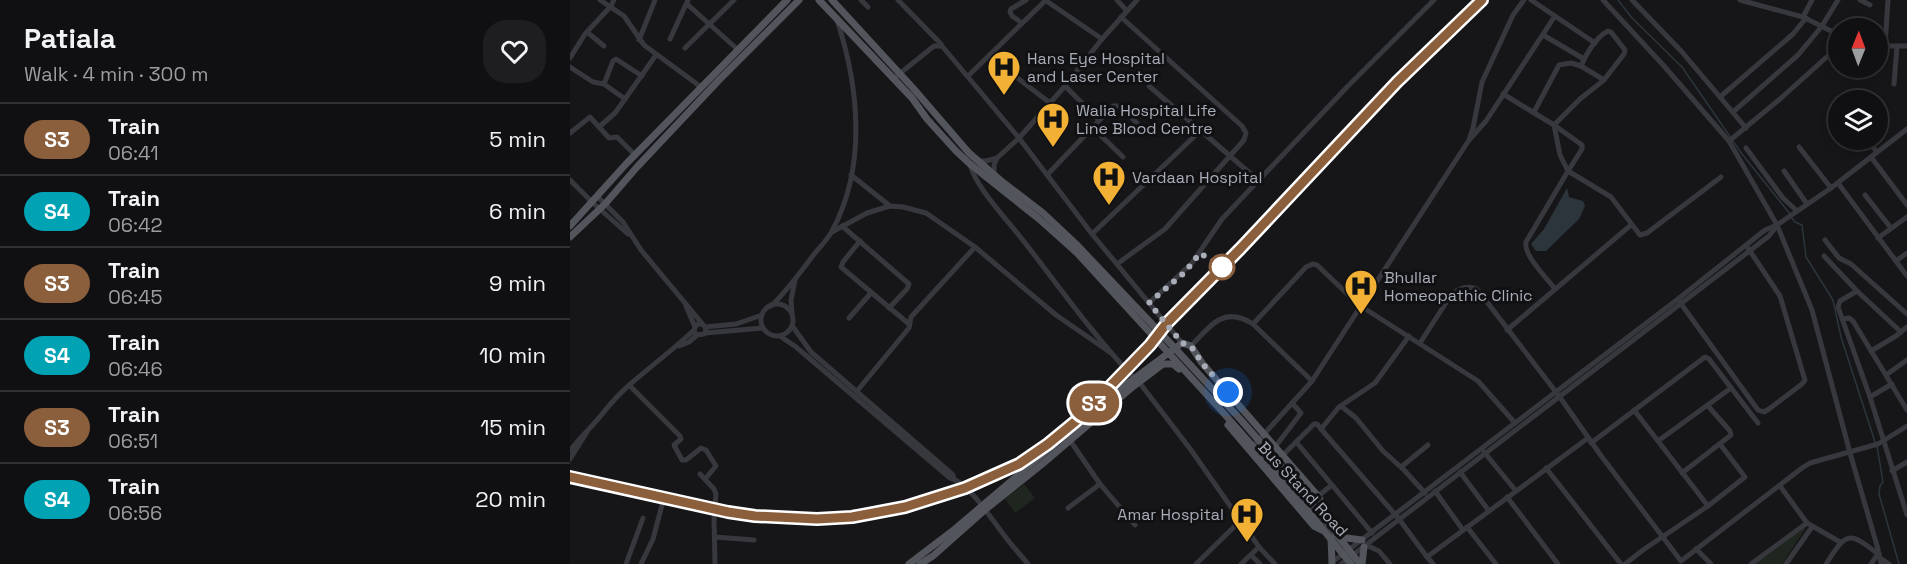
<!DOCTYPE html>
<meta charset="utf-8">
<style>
body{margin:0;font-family:"Space Grotesk",sans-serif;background:#1e1e20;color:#f1f3f6;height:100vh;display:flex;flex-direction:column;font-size:22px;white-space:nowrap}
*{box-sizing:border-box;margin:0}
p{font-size:20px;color:#9c9d9f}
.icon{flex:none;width:33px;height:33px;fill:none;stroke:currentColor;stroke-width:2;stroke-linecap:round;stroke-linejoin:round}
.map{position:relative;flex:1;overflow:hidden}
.details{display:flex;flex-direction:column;background:#101012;width:570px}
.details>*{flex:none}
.badge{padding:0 12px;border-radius:20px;font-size:21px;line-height:39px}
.needle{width:39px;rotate:1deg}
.tools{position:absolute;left:1258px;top:18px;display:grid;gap:12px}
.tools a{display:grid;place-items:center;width:60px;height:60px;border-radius:50%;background:#101012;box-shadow:0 3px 9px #0003,0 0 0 2px #303032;font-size:30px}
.you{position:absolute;width:30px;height:30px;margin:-15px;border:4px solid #fff;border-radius:50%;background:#1a73e8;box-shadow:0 0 0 9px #1a73e833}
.map>.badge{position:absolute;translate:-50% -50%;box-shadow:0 0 0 3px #fff}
.round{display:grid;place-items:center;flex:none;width:63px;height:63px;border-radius:24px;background:#1e1e20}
.head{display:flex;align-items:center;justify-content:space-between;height:102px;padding:0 24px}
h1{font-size:28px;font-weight:600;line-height:45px}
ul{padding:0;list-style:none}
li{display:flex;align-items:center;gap:18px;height:72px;padding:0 24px;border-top:2px solid #303032}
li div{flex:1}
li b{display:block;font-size:22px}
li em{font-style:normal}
li .badge{min-width:66px;font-weight:700;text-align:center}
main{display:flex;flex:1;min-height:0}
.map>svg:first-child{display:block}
.green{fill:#1e261f}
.water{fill:#2c353c}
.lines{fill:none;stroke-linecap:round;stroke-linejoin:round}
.stream{stroke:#2c353c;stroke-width:1.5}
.minor{stroke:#37383d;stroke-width:5}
.major{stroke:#53555c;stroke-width:7}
.rail-casing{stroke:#4a4c52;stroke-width:4}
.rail{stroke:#111113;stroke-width:1.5;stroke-dasharray:4.5;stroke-linecap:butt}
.line-casing{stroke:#fff;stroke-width:14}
.line{stroke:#8b5e3c;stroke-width:9}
.walk{stroke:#a8adb8;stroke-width:6;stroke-dasharray:0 10.8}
.stop-dot{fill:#fff;stroke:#8b5e3c;stroke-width:3}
.labels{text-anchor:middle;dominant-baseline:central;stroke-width:6;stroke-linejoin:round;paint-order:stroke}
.poi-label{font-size:16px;fill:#a8adb8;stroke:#111113;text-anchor:start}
.street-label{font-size:16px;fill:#a8adb8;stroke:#111113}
</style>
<main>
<section class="details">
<div class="head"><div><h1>Patiala</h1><p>Walk · 4 min · 300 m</p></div><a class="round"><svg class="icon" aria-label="heart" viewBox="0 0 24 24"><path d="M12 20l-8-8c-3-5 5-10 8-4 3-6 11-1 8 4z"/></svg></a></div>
<ul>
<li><span class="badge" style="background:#8b5e3c;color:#fff">S3</span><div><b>Train</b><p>06:41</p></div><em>5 min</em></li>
<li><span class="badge" style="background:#00a3b4;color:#fff">S4</span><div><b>Train</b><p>06:42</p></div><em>6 min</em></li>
<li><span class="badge" style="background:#8b5e3c;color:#fff">S3</span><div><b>Train</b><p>06:45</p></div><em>9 min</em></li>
<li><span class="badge" style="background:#00a3b4;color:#fff">S4</span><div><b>Train</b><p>06:46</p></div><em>10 min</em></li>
<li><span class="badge" style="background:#8b5e3c;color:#fff">S3</span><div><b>Train</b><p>06:51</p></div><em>15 min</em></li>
<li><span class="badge" style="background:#00a3b4;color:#fff">S4</span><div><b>Train</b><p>06:56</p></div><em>20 min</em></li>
</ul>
</section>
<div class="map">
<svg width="1337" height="564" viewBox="0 0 1337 564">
<rect width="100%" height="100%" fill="#161618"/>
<g class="green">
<path d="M 454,484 L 465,498 L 445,513 L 435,499 Z"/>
<path d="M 1237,526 L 1212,564 L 1185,564 Z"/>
</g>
<path class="water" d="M 997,188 L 999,197 L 1013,201 L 1015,206 L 1009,219 L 976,251 L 966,251 L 961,244 L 974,229 Z"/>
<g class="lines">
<g class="stream">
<path d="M 1048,0 L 1062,18 L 1112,67 L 1172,154 L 1220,214"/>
<path d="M 1222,218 L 1225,222 L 1232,225 L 1236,257 L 1263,300 L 1271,337 L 1305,442"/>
<path d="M 1307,446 L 1313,482 L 1310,486 L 1309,494 L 1329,564"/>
</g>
<g class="minor">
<path d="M 30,0 L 54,16 L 74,45 L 131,87"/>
<path d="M 291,0 L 298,7"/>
<path d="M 328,0 L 371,44"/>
<path d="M 475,0 L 532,39"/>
<path d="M 547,0 L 557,11"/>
<path d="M 961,0 L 1025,43"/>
<path d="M 1033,0 L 1094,66 L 1159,141 L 1207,225 L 1242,310 L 1280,453 L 1308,549 L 1308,554 L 1301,564"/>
<path d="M 1062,0 L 1112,52 L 1176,128"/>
<path d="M 1170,0 L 1233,17 L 1269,35"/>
<path d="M 1290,0 L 1300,5"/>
<path d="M 117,4 L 167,49"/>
<path d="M 1233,17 L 1242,0"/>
<path d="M 452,23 L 442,16 L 440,12 L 441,9 L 456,0"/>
<path d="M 17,32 L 34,46"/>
<path d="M 973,35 L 1014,59"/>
<path d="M 100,39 L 118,0"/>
<path d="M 69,40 L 85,0"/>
<path d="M 1308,46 L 1337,46"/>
<path d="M 1315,46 L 1318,0"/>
<path d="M 115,48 L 164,0"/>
<path d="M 419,56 L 480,103"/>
<path d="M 0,58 L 15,34 L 41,6 L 44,0"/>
<path d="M 0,67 L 23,82 L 34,84 L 55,99 L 45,113 L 29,127"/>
<path d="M 398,76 L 476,0"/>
<path d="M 323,79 L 364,46 L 372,46 L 449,138 L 522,234 L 612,343"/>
<path d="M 1034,80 L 1011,66 C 1016,54 1026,37 1038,31 L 1041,32 L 1055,50 L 1054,54 L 1034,80 L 1010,99 L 984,125 L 1012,145 L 1012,149 L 998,171 L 1041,197 L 1070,235 L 1077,233 L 1151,177"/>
<path d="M 34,84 L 43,61 L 46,59 L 72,76"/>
<path d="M 1324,84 L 1327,46"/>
<path d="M 495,86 L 529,120"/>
<path d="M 579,86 L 689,181"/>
<path d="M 933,94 L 984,125 L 990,155 L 998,171 L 956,242 C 953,255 977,278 985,289"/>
<path d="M 1150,97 L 1223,34 L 1236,18"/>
<path d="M 55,99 L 86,55"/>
<path d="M 964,112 L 989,65 L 1001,63 L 1011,66"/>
<path d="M 1163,112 L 1228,55 L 1252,26 L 1268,0"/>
<path d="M 522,127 L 553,157"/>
<path d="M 0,133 L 20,117 L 39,138 L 47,137 L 65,155"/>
<path d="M 900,139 L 916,121 L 985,16"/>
<path d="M 1297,140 L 1307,152"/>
<path d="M 1159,141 L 1210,99 L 1269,46"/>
<path d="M 1229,147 L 1261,188"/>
<path d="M 1176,148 L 1213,198 L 1227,211"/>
<path d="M 1301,157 L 1337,205"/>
<path d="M 407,161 L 416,161 L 427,158 L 449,138 L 495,86 L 532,39 L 567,0"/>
<path d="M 400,164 C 404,185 438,221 452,239 C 488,285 523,335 564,378"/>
<path d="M 1214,171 L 1237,204"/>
<path d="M 281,175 L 320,206"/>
<path d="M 424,175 L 424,165 L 427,158"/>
<path d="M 477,175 L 543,106 L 551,106 L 574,131"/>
<path d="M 0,180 L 23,203 L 58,234"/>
<path d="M 1268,183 L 1337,276"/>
<path d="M 1295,195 L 1321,228"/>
<path d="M 28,197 L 53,222 L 71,250 L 135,327 L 136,331 L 134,334 L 127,335 L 124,332 L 125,327 L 128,324 L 132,324"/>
<path d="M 272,226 L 339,284 L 337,289 L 319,308"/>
<path d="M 262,232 L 297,213 L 320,206 L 333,207 L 356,213 L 405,247 L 486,315 L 541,353"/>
<path d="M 522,234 L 630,131"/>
<path d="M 1308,238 L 1337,217"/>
<path d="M 1255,240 L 1269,258 L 1281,264 L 1337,314"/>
<path d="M 290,241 L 273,262 L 271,267 L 339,324"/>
<path d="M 1254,256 L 1287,291 L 1331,332"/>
<path d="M 1326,261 L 1337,253"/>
<path d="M 547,264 L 595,229 L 674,140 L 676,133 L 672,126 L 551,17"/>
<path d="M 1287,291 L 1270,301 L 1268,307 L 1300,397 L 1337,515"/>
<path d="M 1109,301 L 1188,410 L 1194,412 L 1199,409 L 1232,384 L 1235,380 L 1234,377 L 1210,296 L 1178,248"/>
<path d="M 579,303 L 622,263 L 652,219 L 778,86 L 864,0"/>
<circle cx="207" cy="320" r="16"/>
<path d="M 116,306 L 125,327"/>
<path d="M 201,306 C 218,290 231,271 245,253 C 251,246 258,239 262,231 C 297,166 289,87 267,20"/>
<path d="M 222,312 L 221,300 L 225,280"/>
<path d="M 279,318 L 301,293"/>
<path d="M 1272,319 L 1279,318 L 1283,321 L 1337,410"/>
<path d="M 683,324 L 742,381"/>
<path d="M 135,327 L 166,324 L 192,315"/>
<path d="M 223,327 L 241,352 L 383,475 L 384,479"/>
<path d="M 937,330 L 1061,225"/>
<path d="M 135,333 L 193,328"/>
<path d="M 210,336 L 226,347 L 380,478 C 399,483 422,520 434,535 C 441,545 450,554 458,564"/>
<path d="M 850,343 L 881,295 C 889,288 897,285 907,289 L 989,396 L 1032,457 L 1111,561 L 1232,468 L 1240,463 L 1308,444 L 1337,426"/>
<path d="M 109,346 L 119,342 L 127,335"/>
<path d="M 621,346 C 640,326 654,305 683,324 L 736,267 L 743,264 L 747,265 L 789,305 L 908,381 L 945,423"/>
<path d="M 1301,351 L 1326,336 L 1337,327"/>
<path d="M 1316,375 L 1337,360"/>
<path d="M 569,382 L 621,450 L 689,547"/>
<path d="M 59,385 L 110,436 L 111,439 L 104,445 L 112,460 L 116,460 L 131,448 L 136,450 L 146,466 L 135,479"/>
<path d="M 287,391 L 339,328 L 341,317 L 405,247"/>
<path d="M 1300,397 L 1322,384"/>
<path d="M 771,406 L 786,418 L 813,451 L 834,470 L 855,493"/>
<path d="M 1064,410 L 1088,441 L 1161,388"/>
<path d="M 751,429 L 829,519 L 857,557"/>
<path d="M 499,439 L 530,484 L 565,525"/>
<path d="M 1088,441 L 1138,506 L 1175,477 L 1150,444"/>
<path d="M 686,443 L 742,381 L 899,140 L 903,128 L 912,82 L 943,15 L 954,0"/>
<path d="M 727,443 L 802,533"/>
<path d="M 1021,443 L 1135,357 L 1139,359 L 1188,423"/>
<path d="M 705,447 L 731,413 L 722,403"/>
<path d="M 0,451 C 6,443 11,437 18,430 C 31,417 41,401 56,388 C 78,368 102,351 124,330"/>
<path d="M 914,452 L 946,491"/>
<path d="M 712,456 L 744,424 L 747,424 L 751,429 L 769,407 L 805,383 L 839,336"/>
<path d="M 0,459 L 17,432"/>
<path d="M 831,467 L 858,445"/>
<path d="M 976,468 L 1051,564"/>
<path d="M 1322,471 L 1337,462"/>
<path d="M 890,472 L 919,511"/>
<path d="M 1112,473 L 1161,435 L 1160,431 L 1138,406"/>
<path d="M 130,474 L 144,489 L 146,494 L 144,518 L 145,564"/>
<path d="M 1210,486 L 1237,523 L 1270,542"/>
<path d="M 865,491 L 893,530"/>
<path d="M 748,496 L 762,485"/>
<path d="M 937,497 L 988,564"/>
<path d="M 498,508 L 530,484"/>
<path d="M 897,527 L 926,564"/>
<path d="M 145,537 L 184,540"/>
<path d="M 796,545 L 809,551 L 820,564"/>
<path d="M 1126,549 L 1141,564"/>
<path d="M 1309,553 L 1311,564"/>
<path d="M 681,555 L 690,564"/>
<path d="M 1310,558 L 1319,564"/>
<path d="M 761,563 L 1108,299 L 1195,230 L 1207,225 L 1261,188 L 1337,129"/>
<path d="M 56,564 L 73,518"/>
<path d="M 71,564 L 83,539 L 92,505"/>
<path d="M 626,564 L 670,521"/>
<path d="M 671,564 L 689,547 L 705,564"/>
<path d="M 771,564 L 1199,236 L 1206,227"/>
<path d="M 863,564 L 857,557 L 1018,438"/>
<path d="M 1055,564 L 1073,550 L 1138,506"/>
<path d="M 1181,564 L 1237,523"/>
<path d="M 1216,564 L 1242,527"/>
<path d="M 1256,564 C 1276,533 1278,530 1308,554"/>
</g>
<g class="major">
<path d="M 249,0 L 342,98 L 357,119 L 386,151 L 400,164 L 469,219 L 507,253 L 649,408 L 718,486 L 781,564"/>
<path d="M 262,0 L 343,88 L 399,153 L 430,180 L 473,213 L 506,244 L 600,343 L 671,420 L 725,482 L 790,564"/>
<path d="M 0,226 L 56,164 L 217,0"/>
<path d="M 0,237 L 35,204 L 67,167 L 149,80 L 229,0"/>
<path d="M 658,425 L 744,526 L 752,530"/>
<path d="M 769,537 L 792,540"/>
<path d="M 761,538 L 762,562"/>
<path d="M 339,564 L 385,529 L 542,395 L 612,343 L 621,346 L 632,363 L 748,496 L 758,514 L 763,528"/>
<path d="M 350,564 L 363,556 L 416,509 L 471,465 L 560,389 L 593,364 L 603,364 L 609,369"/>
<path d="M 792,564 L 794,547"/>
</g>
<defs>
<path id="rail" d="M 0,477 L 158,512 L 185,516 L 247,519 L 282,517 L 335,507 L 395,488 L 449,464 L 478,444 L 506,421 L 580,345 L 597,323 L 670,249 L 827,82 L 912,0"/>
</defs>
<use href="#rail" class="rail-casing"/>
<use href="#rail" class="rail"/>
</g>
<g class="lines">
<defs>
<path id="line" d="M 0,477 L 158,512 L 185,516 L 247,519 L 282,517 L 335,507 L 395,488 L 449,464 L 478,444 L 506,421 L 523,404 L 580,345 L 597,323 L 670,249 L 827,82 L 912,0"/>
</defs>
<use href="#line" class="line-casing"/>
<use href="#line" class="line"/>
<path class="walk" d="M 652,267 L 630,253 L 615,272 L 579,303 L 612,343 L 621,346 L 632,363 L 658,392"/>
</g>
<defs>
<symbol id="hospital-pin" viewBox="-11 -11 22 30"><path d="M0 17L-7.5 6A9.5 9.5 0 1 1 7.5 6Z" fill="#f2b134" stroke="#111113"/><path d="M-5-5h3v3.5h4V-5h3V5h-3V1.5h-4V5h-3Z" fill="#111"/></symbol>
</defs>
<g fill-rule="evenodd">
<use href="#hospital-pin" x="415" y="48" width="38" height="52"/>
<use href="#hospital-pin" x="464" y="100" width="38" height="52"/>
<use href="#hospital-pin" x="520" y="158" width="38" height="52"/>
<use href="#hospital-pin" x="772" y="267" width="38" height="52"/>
<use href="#hospital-pin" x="658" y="495" width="38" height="52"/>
</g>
<circle class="stop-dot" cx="652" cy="267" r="12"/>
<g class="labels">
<g class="poi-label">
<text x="457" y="58">Hans Eye Hospital<tspan x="457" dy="18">and Laser Center</tspan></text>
<text x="506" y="110">Walia Hospital Life<tspan x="506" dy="18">Line Blood Centre</tspan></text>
<text x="562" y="177">Vardaan Hospital</text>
<text x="814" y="277">Bhullar<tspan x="814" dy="18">Homeopathic Clinic</tspan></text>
<text x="654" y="514" text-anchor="end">Amar Hospital</text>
</g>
<g class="street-label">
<text transform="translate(733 489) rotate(47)">Bus Stand Road</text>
</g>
</g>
</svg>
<div class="tools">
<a><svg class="needle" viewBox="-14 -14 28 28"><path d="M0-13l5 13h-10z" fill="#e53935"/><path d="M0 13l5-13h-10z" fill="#9c9d9f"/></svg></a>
<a><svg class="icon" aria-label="layers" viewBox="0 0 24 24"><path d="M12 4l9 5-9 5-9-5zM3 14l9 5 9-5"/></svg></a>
</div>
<div class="you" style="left:658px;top:392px"></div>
<b class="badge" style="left:524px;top:403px;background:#8b5e3c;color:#fff">S3</b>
</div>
</main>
